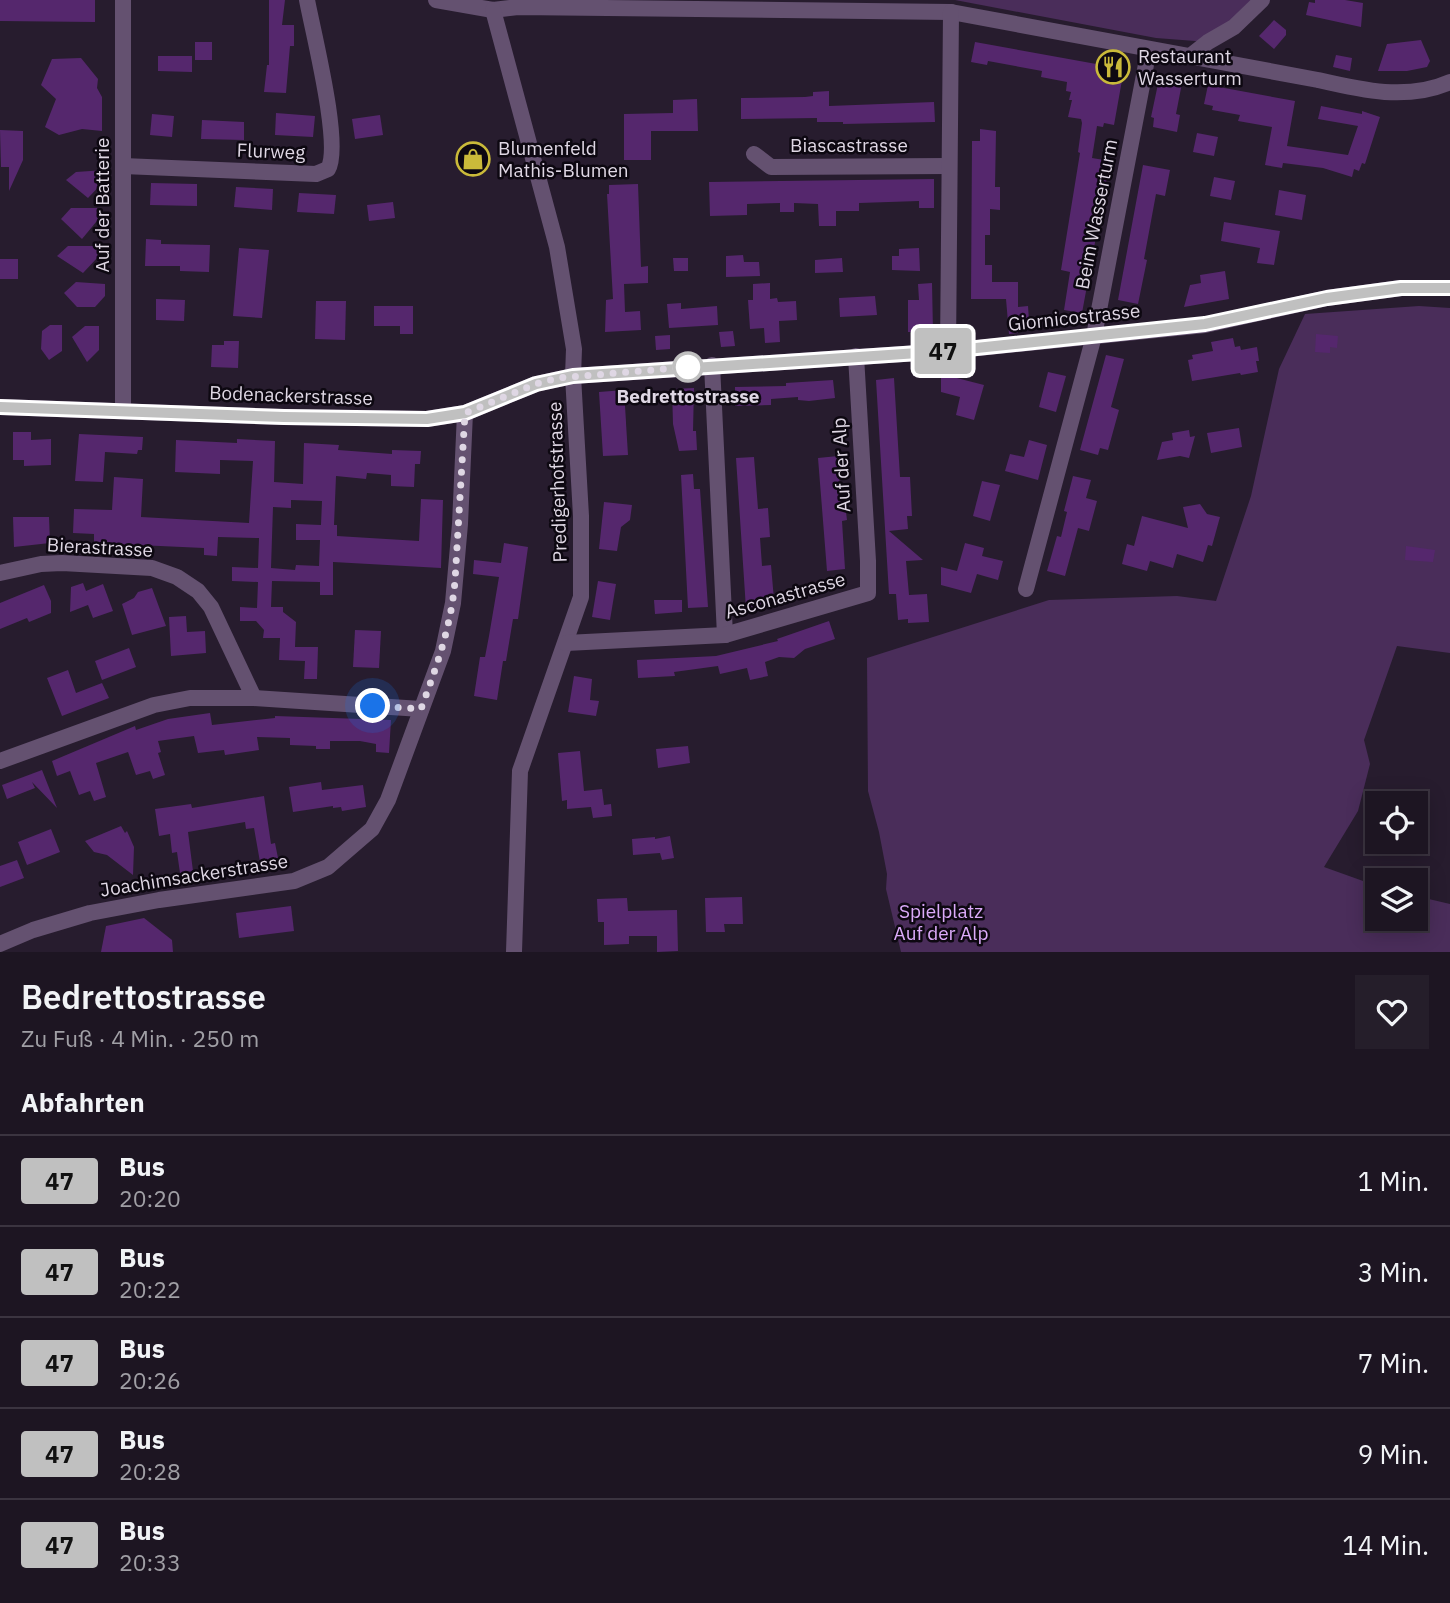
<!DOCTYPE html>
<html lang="de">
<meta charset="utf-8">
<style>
body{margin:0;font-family:"IBM Plex Sans",sans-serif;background:#251e2a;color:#f1f3f6;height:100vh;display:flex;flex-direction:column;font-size:26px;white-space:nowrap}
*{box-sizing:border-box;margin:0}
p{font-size:23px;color:#a09fa5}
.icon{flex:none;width:38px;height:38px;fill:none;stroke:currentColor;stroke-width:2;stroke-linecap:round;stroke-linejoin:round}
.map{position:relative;height:952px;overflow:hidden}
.details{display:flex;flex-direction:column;background:#1d1522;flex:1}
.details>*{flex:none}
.badge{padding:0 14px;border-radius:5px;font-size:24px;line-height:46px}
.tools{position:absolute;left:1365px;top:791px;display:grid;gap:14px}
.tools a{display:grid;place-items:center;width:63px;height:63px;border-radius:0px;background:#1d1522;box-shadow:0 4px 18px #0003,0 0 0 2px #3b3440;font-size:35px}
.you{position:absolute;width:35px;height:35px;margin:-18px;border:5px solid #fff;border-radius:50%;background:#1a73e8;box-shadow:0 0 0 10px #1a73e833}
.map>.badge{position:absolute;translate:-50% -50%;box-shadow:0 0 0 4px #fff}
h2{padding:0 21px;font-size:26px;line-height:63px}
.round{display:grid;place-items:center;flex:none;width:74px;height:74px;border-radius:0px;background:#251e2a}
.overview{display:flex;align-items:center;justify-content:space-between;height:119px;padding:0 21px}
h1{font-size:33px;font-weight:600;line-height:52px}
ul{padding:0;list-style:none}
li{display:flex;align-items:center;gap:21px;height:91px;padding:0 21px;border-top:2px solid #3b3440}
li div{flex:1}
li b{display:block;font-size:26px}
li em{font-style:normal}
li .badge{min-width:77px;font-weight:700;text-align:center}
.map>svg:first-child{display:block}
.green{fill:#4a2d5a}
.building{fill:#55276d;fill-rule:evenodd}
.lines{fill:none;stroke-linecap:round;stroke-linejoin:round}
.minor{stroke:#645170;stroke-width:16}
.line-casing{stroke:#fff;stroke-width:16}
.line{stroke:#c0c0c0;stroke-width:10}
.walk{stroke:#dfd7e4;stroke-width:7;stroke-dasharray:0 12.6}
.stop-dot{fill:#fff;stroke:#c0c0c0;stroke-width:3.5}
.labels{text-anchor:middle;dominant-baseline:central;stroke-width:5;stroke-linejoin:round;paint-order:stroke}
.poi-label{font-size:19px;fill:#dfd7e4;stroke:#0d0811;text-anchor:start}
.street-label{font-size:19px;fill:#dfd7e4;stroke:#0d0811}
.stop-label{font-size:19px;font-weight:bold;fill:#dfd7e4;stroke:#0d0811}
.park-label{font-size:19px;fill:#dcabfa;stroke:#0d0811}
</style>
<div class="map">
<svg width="1450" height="952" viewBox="0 0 1450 952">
<rect width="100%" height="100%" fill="#271c2e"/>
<g class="green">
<path d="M 955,0 L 1262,0 L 1208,42 L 1156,38 Z"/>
<path d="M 1419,306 L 1450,308 L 1450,653 L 1397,646 L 1364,740 L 1370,764 L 1358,811 L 1324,867 L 1377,886 L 1377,919 L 1416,919 L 1416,896 L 1450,904 L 1450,952 L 901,952 L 886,889 L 887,874 L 879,832 L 868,791 L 867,658 L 1049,600 L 1177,596 L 1216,601 L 1251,496 L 1279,369 L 1305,314 Z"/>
</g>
<g class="building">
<path d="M 0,0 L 95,0 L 95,22 L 0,21 Z"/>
<path d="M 269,0 L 285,0 L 282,25 L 294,25 L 294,46 L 290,46 L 286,93 L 264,92 L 267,65 L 269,65 Z"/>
<path d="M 1315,0 L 1345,0 L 1363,3 L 1361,27 L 1306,15 L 1309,2 L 1315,3 Z"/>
<path d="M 1274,20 L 1286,30 L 1286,35 L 1274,49 L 1259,36 Z"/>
<path d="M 1421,40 L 1430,61 L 1427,67 L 1407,71 L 1378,71 L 1387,44 Z"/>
<rect x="195" y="42" width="17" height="18"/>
<path d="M 975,42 L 1124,69 L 1114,125 L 1104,123 L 1103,127 L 1097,126 L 1092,158 L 1110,161 L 1082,313 L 1064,310 L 1070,272 L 1061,270 L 1080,153 L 1078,152 L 1082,123 L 1081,119 L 1068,117 L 1072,100 L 1069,100 L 1071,92 L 1066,91 L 1067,82 L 1041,77 L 1042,71 L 988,61 L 987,65 L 971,62 Z"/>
<path d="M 1336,55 L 1352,58 L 1350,71 L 1333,67 Z"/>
<path d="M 158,56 L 192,56 L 192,72 L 158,71 Z"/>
<path d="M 81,58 L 98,79 L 97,88 L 102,97 L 102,131 L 82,129 L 59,135 L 45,127 L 56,99 L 41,85 L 52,59 Z"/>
<path d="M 1161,79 L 1182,83 L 1176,114 L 1180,115 L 1177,132 L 1153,127 L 1154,118 L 1151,117 L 1158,84 L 1160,84 Z"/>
<path d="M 1208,85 L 1295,101 L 1287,146 L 1348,155 L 1358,126 L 1318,119 L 1321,106 L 1362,114 L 1362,111 L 1380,117 L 1365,164 L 1362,163 L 1359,171 L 1354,169 L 1352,177 L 1323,168 L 1283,163 L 1282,168 L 1265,165 L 1272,127 L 1238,121 L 1240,115 L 1212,110 L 1213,106 L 1204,104 Z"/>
<path d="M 829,91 L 829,106 L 934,102 L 935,122 L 843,124 L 843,122 L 817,122 L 817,118 L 741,119 L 741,98 L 805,97 L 813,96 L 813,92 Z"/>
<path d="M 697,99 L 698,131 L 651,131 L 651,160 L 624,160 L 624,114 L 673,113 L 673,100 Z"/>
<path d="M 276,113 L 315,116 L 313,137 L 275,135 Z"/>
<path d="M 152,114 L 174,116 L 172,137 L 150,135 Z"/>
<path d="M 380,115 L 383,135 L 355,139 L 352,119 Z"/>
<path d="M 202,120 L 244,122 L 244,140 L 201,139 Z"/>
<path d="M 980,129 L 996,131 L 995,187 L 1000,187 L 1000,210 L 990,209 L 990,235 L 985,235 L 985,265 L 992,265 L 992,282 L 1018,282 L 1018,307 L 1028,306 L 1029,320 L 1018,321 L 1018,333 L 1009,334 L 1006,299 L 971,299 L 972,141 L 980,141 Z"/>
<path d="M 0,130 L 23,131 L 23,160 L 9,191 L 9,167 L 1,167 Z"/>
<path d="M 1197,133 L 1218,137 L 1214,156 L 1193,152 Z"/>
<path d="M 1143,165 L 1170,170 L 1165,196 L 1156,194 L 1144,259 L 1147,260 L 1138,304 L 1118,300 Z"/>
<path d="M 105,170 L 106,179 L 88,198 L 66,180 L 76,172 Z"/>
<path d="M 1214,177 L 1235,181 L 1231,200 L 1210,196 Z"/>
<path d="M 934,179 L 934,208 L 919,208 L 919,201 L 859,203 L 859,211 L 836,211 L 836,226 L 819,226 L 818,204 L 794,203 L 794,212 L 780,212 L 780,203 L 747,204 L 747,215 L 710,216 L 709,182 Z"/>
<path d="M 151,183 L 197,184 L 197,206 L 150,205 Z"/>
<path d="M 638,184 L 641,267 L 648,266 L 648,283 L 624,284 L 625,312 L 640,311 L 641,330 L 605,332 L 606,300 L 613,299 L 607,194 L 609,194 L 609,185 Z"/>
<path d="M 236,187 L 273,189 L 272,210 L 234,207 Z"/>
<path d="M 1279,190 L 1306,195 L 1302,220 L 1275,215 Z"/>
<path d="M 299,193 L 336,195 L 334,214 L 297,212 Z"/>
<path d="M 393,202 L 395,218 L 369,221 L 367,205 Z"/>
<path d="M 71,208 L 97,208 L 101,216 L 82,239 L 61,219 Z"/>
<path d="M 1224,222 L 1280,231 L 1274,265 L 1257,263 L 1260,248 L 1221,241 Z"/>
<path d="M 146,239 L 161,240 L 161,244 L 210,245 L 209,272 L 180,271 L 180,266 L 145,266 Z"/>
<path d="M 68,246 L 98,246 L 98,257 L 83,273 L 57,256 Z"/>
<path d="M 239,248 L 269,250 L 262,318 L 233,316 Z"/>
<path d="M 919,248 L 920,271 L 892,270 L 892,256 L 899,256 L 899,249 Z"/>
<path d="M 743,255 L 744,262 L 759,262 L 760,276 L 726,277 L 726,256 Z"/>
<path d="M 673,258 L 688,258 L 688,271 L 674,271 Z"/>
<path d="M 842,258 L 843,272 L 815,273 L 815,260 Z"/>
<rect x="0" y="259" width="18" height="20"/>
<path d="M 1225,271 L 1229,299 L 1184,307 L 1190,285 L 1201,283 L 1200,275 Z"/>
<path d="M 76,282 L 105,284 L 105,296 L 95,307 L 77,307 L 64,293 Z"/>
<path d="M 770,283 L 770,299 L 777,298 L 778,302 L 796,301 L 797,320 L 779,321 L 780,342 L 765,343 L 764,328 L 750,329 L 748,300 L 753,300 L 753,284 Z"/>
<path d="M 932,283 L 933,332 L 908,332 L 908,300 L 919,300 L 918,284 Z"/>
<path d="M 875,296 L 877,315 L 840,317 L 839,298 Z"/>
<path d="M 156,299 L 185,300 L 184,321 L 156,320 Z"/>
<path d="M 316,301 L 346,301 L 345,340 L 315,339 Z"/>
<path d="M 681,303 L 681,309 L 717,306 L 718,325 L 669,328 L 667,304 Z"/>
<path d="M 374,306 L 413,306 L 413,334 L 400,334 L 400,326 L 374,326 Z"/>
<path d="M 50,325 L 62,325 L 62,351 L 49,360 L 41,349 L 42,331 Z"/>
<path d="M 85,326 L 99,326 L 99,350 L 87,362 L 72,337 Z"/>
<path d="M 733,331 L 735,346 L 721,347 L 719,332 Z"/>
<path d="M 1316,334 L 1338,336 L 1337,348 L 1330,347 L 1330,353 L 1315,352 Z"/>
<path d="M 670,335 L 670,349 L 656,350 L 655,336 Z"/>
<path d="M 1233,338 L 1235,347 L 1240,346 L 1241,350 L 1257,347 L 1259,361 L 1256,361 L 1258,372 L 1241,375 L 1240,373 L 1192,381 L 1188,360 L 1193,359 L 1192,355 L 1213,351 L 1211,342 Z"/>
<path d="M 224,341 L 239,341 L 238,368 L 211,367 L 212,345 L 224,345 Z"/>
<path d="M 1106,355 L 1124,359 L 1111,407 L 1119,410 L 1108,450 L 1100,448 L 1098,455 L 1080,450 Z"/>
<path d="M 1048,372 L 1066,376 L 1056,412 L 1039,407 Z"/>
<path d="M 941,374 L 984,385 L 974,420 L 956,415 L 960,397 L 941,392 Z"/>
<path d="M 894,378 L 900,477 L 910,477 L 912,516 L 907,516 L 908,529 L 889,531 L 923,560 L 906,561 L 909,595 L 927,594 L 929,622 L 908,623 L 908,619 L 898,620 L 896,594 L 889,594 L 876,380 Z"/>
<path d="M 833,380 L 835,398 L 809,401 L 798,400 L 798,397 L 771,399 L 771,405 L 735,406 L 735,387 L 786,386 L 786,383 Z"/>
<path d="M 694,388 L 693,431 L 696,431 L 697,450 L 679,451 L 673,424 L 672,389 Z"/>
<path d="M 624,390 L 628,455 L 603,456 L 599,392 Z"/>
<path d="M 1239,428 L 1242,447 L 1211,453 L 1207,433 Z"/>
<path d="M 1189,430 L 1190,437 L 1195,436 L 1189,458 L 1180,456 L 1157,460 L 1162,442 L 1173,440 L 1172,433 Z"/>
<path d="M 13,432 L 31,432 L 31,440 L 51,439 L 51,465 L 24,466 L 24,460 L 13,460 Z"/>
<path d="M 79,434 L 143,437 L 142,450 L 138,450 L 137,454 L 105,452 L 103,482 L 75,481 Z"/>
<path d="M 237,439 L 275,441 L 274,482 L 303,484 L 304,443 L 339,445 L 338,450 L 392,454 L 392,450 L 421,451 L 420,464 L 415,464 L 414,487 L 391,486 L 391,475 L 367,473 L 366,479 L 336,476 L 334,525 L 337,525 L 337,536 L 419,541 L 421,499 L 443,500 L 441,568 L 333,562 L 333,595 L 320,595 L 320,582 L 272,581 L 271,607 L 283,607 L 283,612 L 296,622 L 295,647 L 318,647 L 317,679 L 304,679 L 305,661 L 279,660 L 280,638 L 263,638 L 264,630 L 256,621 L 240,621 L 240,607 L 257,608 L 258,582 L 232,581 L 232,567 L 258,568 L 259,538 L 218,537 L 217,556 L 204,555 L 204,548 L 94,543 L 94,534 L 73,533 L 74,509 L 112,510 L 114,477 L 143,479 L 141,517 L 249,523 L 253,461 L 220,460 L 220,474 L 175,472 L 176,440 L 237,443 ZM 291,500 L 322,501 L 321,525 L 296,524 L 296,540 L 320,540 L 319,566 L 296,565 L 295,570 L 271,568 L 273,507 L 291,508 Z"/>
<path d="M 1029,440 L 1047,445 L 1038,480 L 1005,471 L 1010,454 L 1024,457 Z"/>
<path d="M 838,456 L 841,505 L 846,504 L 846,512 L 847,520 L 842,521 L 845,569 L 827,571 L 818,458 Z"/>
<path d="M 754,457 L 758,509 L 768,508 L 770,537 L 760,538 L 762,566 L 771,565 L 774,600 L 746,609 L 736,458 Z"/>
<path d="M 693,474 L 694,489 L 700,489 L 708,607 L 688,608 L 681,475 Z"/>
<path d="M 1073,476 L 1091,480 L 1086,498 L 1097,501 L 1089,531 L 1078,528 L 1065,576 L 1047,571 L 1057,536 L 1061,537 L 1067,512 L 1064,511 Z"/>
<path d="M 982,481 L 1000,485 L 990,521 L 973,516 Z"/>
<path d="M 604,502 L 632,505 L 630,520 L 621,527 L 617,551 L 599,549 Z"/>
<path d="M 1200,504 L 1207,514 L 1220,517 L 1212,546 L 1208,545 L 1203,562 L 1177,554 L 1173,568 L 1150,561 L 1147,571 L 1122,564 L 1127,544 L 1134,546 L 1142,516 L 1188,528 L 1183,507 Z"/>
<path d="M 13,517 L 49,517 L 50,543 L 14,547 Z"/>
<path d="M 504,543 L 528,547 L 518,619 L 513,619 L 506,661 L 503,661 L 497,700 L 474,696 L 480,657 L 485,657 L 489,636 L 499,577 L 473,574 L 474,560 L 501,563 Z"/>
<path d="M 965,543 L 984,548 L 982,556 L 1003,561 L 998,580 L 977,574 L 971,593 L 941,585 L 941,567 L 957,571 Z"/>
<path d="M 1406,546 L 1435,550 L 1433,562 L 1405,560 Z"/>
<path d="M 598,581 L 616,584 L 610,620 L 592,617 Z"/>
<path d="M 83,583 L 86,591 L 103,584 L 113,611 L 93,618 L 88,605 L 70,612 L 71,587 Z"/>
<path d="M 44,585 L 51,601 L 51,613 L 29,622 L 27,618 L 0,629 L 0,603 Z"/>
<path d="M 152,588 L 166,626 L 132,635 L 122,604 L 134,598 L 138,592 Z"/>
<path d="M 654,600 L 682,600 L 682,612 L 655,614 Z"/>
<path d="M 186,616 L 187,632 L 205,631 L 206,653 L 171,656 L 169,617 Z"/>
<path d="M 829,621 L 835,639 L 805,649 L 794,658 L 779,657 L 765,662 L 768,676 L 750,680 L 747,668 L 720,674 L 718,666 L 674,672 L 675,676 L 638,678 L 637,660 L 716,656 L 778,641 L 777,639 Z"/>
<path d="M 355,630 L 381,631 L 379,668 L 353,667 Z"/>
<path d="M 129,648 L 136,667 L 102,680 L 95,661 Z"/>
<path d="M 68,670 L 76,693 L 102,683 L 109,698 L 62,716 L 47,678 Z"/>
<path d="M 574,676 L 592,679 L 590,700 L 599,701 L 596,716 L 568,712 Z"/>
<path d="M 210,713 L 212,725 L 275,718 L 275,716 L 391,720 L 389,753 L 376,752 L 376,744 L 360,741 L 330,741 L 330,749 L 316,749 L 316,746 L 290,745 L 290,738 L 257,737 L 259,750 L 225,755 L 224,750 L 198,753 L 194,736 L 158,741 L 161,752 L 158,753 L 165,775 L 153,779 L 150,771 L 136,775 L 128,752 L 96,763 L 106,797 L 94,801 L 90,791 L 79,795 L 70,771 L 57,776 L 52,761 L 135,726 L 136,730 L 168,719 Z"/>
<path d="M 688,746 L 690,763 L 658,768 L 656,749 Z"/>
<path d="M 580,751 L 584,791 L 602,789 L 604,805 L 611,804 L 612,816 L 593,818 L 591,807 L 567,809 L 567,800 L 562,801 L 558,753 Z"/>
<path d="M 42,770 L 57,808 L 32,782 L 35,788 L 7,799 L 2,785 Z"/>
<path d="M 321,782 L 322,790 L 363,785 L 366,807 L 342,811 L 341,807 L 333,808 L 333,806 L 293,812 L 289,787 Z"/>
<path d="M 264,796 L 271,844 L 275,843 L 278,858 L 260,862 L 254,828 L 246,829 L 245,822 L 188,832 L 193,871 L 180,873 L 177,852 L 172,853 L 170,834 L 159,836 L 155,809 L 191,804 L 192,808 Z"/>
<path d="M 121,826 L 125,833 L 127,831 L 134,847 L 133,875 L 107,855 L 94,852 L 85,841 Z"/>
<path d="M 51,829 L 60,852 L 27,865 L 18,842 Z"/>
<path d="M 670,836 L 674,858 L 662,860 L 660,853 L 633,855 L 632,839 L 655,837 L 655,839 Z"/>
<path d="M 17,860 L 24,878 L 0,887 L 0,866 Z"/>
<path d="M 742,897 L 743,924 L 724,924 L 725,932 L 706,932 L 705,898 Z"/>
<path d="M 627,898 L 628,911 L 677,910 L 678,951 L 657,952 L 657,936 L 629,936 L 629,944 L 604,945 L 604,922 L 598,922 L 597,899 Z"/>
<path d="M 291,906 L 294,931 L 239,938 L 236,913 Z"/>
<path d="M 144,918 L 172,940 L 173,952 L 101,952 L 106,926 Z"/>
</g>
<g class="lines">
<g class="minor">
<path d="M 436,0 L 493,10 L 518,7 L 951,12 L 1318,80 C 1361,90 1407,101 1450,82"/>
<path d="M 493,10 L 557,247 L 574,349 L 573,376 L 581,516 L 581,597 L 520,771 L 514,952"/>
<path d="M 1189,57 L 1208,42 L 1234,27 L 1262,0"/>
<path d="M 754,154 L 771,167 L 948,166"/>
<path d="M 123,166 L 316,174 L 328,169 C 342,146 313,32 307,0"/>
<path d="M 948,351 L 951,12"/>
<path d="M 712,365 L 725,635"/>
<path d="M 0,407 L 284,417 L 427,419 L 465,413 L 536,384 L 573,376 L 948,351 L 1205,325 L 1327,298 L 1401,288 L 1450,288"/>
<path d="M 123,410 L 123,0"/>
<path d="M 0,573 L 41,564 L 62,563 L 152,568 L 177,577 L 198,591 L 211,607 L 254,698"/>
<path d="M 1026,589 L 1094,336 L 1149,49"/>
<path d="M 566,643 L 725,635 L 868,593 L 868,561 L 856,356"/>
<path d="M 0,761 L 154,705 L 190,698 L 254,698 L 421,709"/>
<path d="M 0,944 L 33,930 L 90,913 L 159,900 L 294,881 L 328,867 L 372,829 L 388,800 L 443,651 L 453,603 L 460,524 L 465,413"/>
</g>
</g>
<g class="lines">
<defs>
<path id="line" d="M 0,407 L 284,417 L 427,419 L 465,413 L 536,384 L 573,376 L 948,351 L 1205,324 L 1327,298 L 1401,288 L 1450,288"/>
</defs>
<use href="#line" class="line-casing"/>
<use href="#line" class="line"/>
<path class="walk" d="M 373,706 L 421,709 C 437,665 451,627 455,581 L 465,413 L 536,384 L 558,378 L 688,367"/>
</g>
<defs>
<symbol id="restaurant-ring" viewBox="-11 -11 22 22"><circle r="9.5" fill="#0d0811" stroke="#caba3a" stroke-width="1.5"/><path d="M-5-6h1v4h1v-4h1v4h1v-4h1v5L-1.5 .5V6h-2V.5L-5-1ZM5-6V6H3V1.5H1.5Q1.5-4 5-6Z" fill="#caba3a"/></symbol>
<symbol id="shop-ring" viewBox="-11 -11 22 22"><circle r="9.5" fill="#0d0811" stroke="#caba3a" stroke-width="1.5"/><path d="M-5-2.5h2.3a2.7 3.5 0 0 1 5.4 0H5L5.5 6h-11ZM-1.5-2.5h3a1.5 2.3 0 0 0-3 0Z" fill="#caba3a"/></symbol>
</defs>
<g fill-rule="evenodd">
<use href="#restaurant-ring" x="1094" y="48" width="38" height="38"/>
<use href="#shop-ring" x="454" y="140" width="38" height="38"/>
</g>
<circle class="stop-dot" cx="688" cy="367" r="14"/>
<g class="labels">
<g class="poi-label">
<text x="1138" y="56">Restaurant<tspan x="1138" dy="22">Wasserturm</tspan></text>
<text x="498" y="148">Blumenfeld<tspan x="498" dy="22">Mathis-Blumen</tspan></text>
</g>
<g class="street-label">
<text x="849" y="145">Biascastrasse</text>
<text transform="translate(271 151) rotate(2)">Flurweg</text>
<text transform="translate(102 205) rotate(-90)">Auf der Batterie</text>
<text transform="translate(1096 214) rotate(-79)">Beim Wasserturm</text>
<text transform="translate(1074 317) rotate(-6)">Giornicostrasse</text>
<text transform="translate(291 395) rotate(2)">Bodenackerstrasse</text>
<text transform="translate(841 465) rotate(-93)">Auf der Alp</text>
<text transform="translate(557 482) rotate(-92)">Predigerhofstrasse</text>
<text transform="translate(100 547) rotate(3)">Bierastrasse</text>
<text transform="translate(785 595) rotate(-16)">Asconastrasse</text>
<text transform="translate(194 875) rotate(-9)">Joachimsackerstrasse</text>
</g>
<g class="stop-label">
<text x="688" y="396">Bedrettostrasse</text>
</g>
<g class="park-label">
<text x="941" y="911">Spielplatz<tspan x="941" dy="22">Auf der Alp</tspan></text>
</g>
</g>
</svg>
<div class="tools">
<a><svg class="icon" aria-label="locate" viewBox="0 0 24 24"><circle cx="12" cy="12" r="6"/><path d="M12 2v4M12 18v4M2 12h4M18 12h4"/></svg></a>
<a><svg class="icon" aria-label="layers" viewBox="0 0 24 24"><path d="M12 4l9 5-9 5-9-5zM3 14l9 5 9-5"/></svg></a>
</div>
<div class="you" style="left:373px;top:706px"></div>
<b class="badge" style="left:943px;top:351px;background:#c0c0c0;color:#111">47</b>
</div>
<section class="details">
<div class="overview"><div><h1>Bedrettostrasse</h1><p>Zu Fuß · 4 Min. · 250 m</p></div><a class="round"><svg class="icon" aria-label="heart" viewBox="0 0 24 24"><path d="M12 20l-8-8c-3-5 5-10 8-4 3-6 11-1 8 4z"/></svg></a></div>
<h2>Abfahrten</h2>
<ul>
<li><span class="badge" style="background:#c0c0c0;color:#111">47</span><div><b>Bus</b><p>20:20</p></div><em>1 Min.</em></li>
<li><span class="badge" style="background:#c0c0c0;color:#111">47</span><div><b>Bus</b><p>20:22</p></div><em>3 Min.</em></li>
<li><span class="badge" style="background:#c0c0c0;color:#111">47</span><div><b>Bus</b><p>20:26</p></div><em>7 Min.</em></li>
<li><span class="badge" style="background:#c0c0c0;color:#111">47</span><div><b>Bus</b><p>20:28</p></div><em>9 Min.</em></li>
<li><span class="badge" style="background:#c0c0c0;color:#111">47</span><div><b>Bus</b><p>20:33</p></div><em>14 Min.</em></li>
</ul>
</section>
